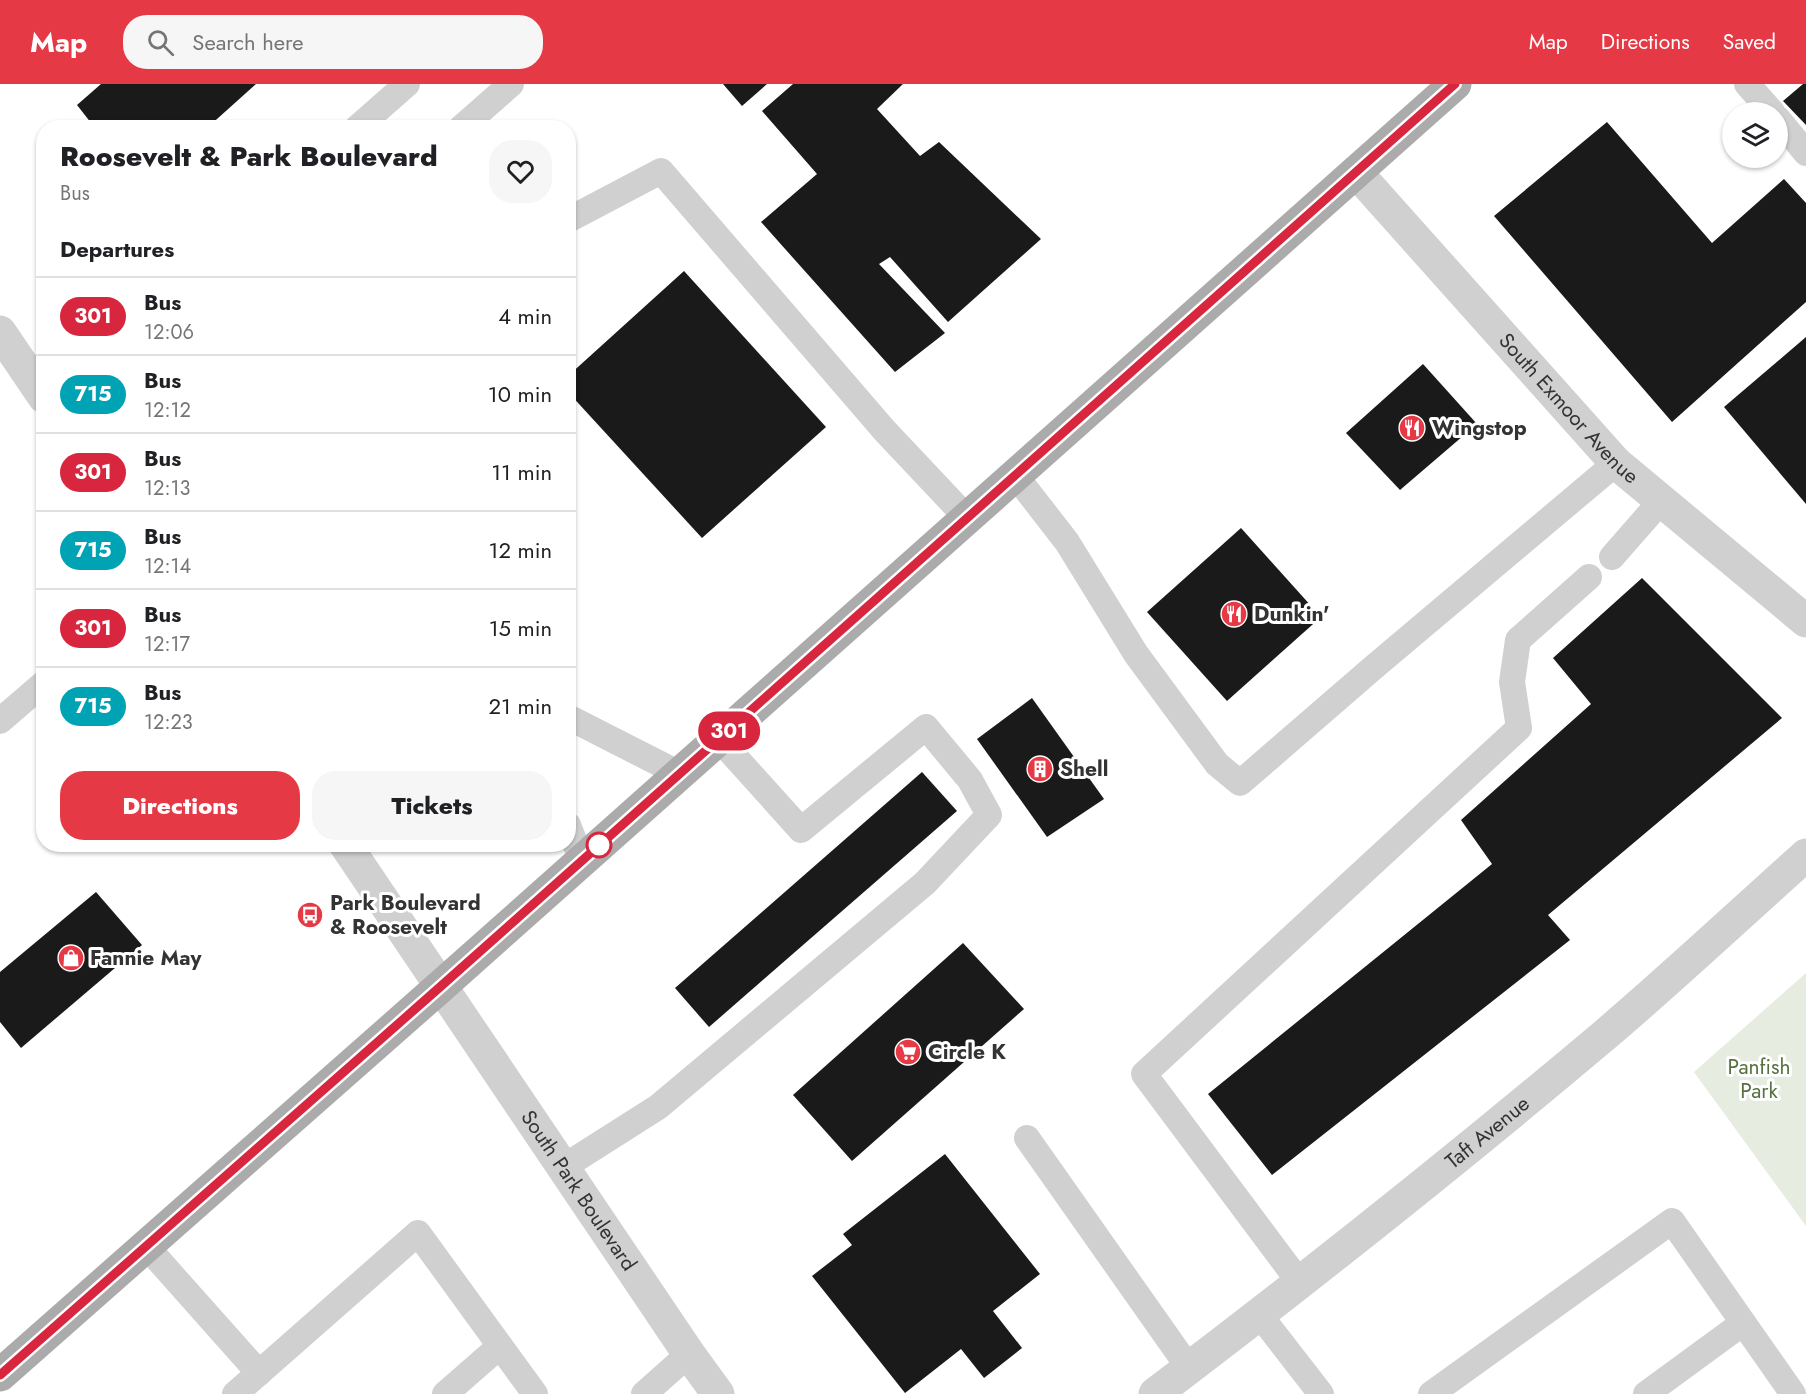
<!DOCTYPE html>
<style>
body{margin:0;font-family:Jost,sans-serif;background:#f6f6f6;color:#202124;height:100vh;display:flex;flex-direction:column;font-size:22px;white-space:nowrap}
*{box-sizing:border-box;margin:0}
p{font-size:20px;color:#757577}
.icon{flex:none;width:33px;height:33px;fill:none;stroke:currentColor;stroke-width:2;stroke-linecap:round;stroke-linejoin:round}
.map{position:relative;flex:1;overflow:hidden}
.sheet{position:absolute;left:36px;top:36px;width:540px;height:732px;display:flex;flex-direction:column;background:#fff;border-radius:24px;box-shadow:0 2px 4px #0004}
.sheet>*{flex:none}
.badge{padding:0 12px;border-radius:20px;font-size:21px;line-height:39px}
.fabs{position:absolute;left:1722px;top:18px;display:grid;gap:12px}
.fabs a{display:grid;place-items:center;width:66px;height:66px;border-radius:50%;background:#fff;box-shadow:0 2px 4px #0004;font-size:30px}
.map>.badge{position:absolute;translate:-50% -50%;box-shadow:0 0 0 3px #fff}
h2{padding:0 24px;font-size:22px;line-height:54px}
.round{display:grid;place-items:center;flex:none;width:63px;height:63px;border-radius:24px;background:#f6f6f6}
.head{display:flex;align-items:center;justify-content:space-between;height:102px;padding:0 24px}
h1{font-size:28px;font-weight:800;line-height:45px}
.button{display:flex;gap:12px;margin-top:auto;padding:12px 24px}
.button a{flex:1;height:69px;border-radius:24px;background:#e63946;color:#fff;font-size:24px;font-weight:800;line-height:69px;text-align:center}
.button a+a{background:#f6f6f6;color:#202124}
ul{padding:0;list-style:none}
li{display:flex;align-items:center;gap:18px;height:78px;padding:0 24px;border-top:2px solid #e0e0e0}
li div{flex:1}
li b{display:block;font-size:22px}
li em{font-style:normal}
li .badge{min-width:66px;font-weight:700;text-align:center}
header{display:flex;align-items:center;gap:36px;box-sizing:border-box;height:84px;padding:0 30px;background:#e63946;color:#fff}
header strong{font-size:28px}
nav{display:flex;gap:33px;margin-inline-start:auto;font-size:21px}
.search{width:420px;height:54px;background:#f6f6f6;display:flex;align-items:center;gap:15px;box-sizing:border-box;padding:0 21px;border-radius:24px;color:#757577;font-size:22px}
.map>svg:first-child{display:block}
.green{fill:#e6ecdf}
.building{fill:#1a1a1a}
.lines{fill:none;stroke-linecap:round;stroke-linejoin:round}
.service{stroke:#d0d0d0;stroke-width:26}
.minor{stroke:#d0d0d0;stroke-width:33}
.primary{stroke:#ababab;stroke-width:33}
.line-casing{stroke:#fff;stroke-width:14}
.line{stroke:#d7263d;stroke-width:9}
.stop-dot{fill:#fff;stroke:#d7263d;stroke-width:3}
.labels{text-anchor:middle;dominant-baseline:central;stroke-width:6;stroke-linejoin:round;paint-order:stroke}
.street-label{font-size:21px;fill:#333;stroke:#fff}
.poi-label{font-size:21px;font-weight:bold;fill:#333;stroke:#fff;text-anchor:start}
.park-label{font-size:21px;fill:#56703f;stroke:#fff}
</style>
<header>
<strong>Map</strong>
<div class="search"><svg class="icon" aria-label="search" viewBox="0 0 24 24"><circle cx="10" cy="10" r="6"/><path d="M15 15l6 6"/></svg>Search here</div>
<nav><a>Map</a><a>Directions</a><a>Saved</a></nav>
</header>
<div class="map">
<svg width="1806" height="1310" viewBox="0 0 1806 1310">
<rect width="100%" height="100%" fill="#fff"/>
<path class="green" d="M 1806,889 L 1806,1142 L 1694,988 Z"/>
<g class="building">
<path d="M 101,0 L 256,0 L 207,44 L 95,44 L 77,21 Z"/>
<path d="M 723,0 L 767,0 L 742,22 Z"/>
<path d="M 793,0 L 903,0 L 877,25 L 920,72 L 939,58 L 1041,155 L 948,238 L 890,173 L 879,180 L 945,249 L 895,288 L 761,138 L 817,90 L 762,27 Z"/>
<path d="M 1803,0 L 1806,0 L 1806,41 L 1783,17 Z"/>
<path d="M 1607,38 L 1712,159 L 1784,95 L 1806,119 L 1806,218 L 1672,338 L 1494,132 Z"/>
<path d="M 684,187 L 826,343 L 702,454 L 568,308 L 568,292 Z"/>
<path d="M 1806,253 L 1806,420 L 1724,323 Z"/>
<path d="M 1423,280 L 1477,340 L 1400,406 L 1346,349 Z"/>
<path d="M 1241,444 L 1321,533 L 1227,617 L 1147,528 Z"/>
<path d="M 1642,494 L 1782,634 L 1548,831 L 1570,856 L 1272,1091 L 1208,1010 L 1492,780 L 1461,736 L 1591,620 L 1553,574 Z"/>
<path d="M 1032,614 L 1104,715 L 1047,753 L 977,655 Z"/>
<path d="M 922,688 L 957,727 L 709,943 L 675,904 Z"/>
<path d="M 96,808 L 142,861 L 21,964 L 0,938 L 0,888 Z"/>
<path d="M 963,859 L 1024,925 L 852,1077 L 793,1011 Z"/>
<path d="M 945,1070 L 1040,1190 L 993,1227 L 1022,1264 L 984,1294 L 961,1265 L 905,1309 L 812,1192 L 852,1161 L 843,1150 Z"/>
</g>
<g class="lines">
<g class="service">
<path d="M 1747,0 L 1772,28"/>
<path d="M 1778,35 L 1806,69"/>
<path d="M 357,44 L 407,0"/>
<path d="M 461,44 L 511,0"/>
<path d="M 568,136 L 661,87 L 885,347 L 967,434"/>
<path d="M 1015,391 L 1067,458 L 1136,570 L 1217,680 L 1240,699 L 1374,583 L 1616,379"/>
<path d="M 1612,473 L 1661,417"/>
<path d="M 568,633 L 680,690"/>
<path d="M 0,637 L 44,599"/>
<path d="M 568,741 L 582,777"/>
<path d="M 1027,1054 L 1189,1284"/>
<path d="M 562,1084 L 658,1023 L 925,799 L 989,731 L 970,696 L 926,643 L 801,746 L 719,655"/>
<path d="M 146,1162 L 259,1289"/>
<path d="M 1300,1199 L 1144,990 L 1519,644 L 1512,598 L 1518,556 L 1589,493"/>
<path d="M 1259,1230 L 1321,1310"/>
<path d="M 235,1310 L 418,1149 L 535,1310"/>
<path d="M 445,1310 L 500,1262"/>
<path d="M 644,1310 L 689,1270"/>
<path d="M 1431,1310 L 1672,1137 L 1793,1310"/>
<path d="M 1646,1310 L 1743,1239"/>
</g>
<g class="minor">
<path id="s1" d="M 1356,88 L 1616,379 L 1806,537"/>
<path d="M 0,248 L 44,313"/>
<path id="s2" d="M 345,760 L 689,1270 L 718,1310"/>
<path id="s3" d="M 1155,1310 C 1308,1194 1459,1074 1606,950 C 1674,892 1739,831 1806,771"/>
</g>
<path class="primary" d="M 0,1291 L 440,903 L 1455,0"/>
</g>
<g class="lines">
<defs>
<path id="line" d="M 0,1291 L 440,903 L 1455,0"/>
</defs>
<use href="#line" class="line-casing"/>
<use href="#line" class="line"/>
</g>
<defs>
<symbol id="restaurant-disc" viewBox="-11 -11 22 22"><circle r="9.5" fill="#e63946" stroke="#fff"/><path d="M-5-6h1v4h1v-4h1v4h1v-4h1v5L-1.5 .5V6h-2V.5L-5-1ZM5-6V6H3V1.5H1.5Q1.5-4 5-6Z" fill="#fff"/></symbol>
<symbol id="building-disc" viewBox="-11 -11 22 22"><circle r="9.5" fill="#e63946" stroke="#fff"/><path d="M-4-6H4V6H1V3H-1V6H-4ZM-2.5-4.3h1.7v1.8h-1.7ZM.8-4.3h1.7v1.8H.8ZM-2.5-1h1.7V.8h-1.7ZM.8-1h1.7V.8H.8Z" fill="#fff"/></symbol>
<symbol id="bus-disc" viewBox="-11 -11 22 22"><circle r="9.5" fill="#e63946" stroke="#fff"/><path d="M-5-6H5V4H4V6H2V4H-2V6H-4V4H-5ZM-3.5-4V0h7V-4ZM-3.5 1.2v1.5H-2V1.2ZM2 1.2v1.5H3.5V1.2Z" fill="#fff"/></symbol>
<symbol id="shop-disc" viewBox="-11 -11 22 22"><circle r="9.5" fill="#e63946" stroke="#fff"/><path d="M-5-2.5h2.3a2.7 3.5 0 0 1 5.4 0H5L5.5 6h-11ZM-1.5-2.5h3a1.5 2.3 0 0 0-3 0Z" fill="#fff"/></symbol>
<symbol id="supermarket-disc" viewBox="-11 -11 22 22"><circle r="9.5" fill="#e63946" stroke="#fff"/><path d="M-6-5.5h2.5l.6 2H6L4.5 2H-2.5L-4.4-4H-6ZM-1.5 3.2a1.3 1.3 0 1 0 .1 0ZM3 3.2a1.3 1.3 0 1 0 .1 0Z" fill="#fff"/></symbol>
</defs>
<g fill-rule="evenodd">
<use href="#restaurant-disc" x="1397" y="329" width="30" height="30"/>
<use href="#restaurant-disc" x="1219" y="515" width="30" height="30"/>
<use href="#building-disc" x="1025" y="670" width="30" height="30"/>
<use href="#bus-disc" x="295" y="816" width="30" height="30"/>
<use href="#shop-disc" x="56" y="859" width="30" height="30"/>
<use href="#supermarket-disc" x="893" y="953" width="30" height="30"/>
</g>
<circle class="stop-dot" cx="599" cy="761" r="12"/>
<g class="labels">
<g class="street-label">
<text stroke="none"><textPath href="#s1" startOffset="318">South Exmoor Avenue</textPath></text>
<text stroke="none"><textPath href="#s3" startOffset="423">Taft Avenue</textPath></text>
<text stroke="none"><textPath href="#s2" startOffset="418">South Park Boulevard</textPath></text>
</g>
<g class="poi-label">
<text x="1432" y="344">Wingstop</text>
<text x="1254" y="530">Dunkin'</text>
<text x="1060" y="685">Shell</text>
<text x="330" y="819">Park Boulevard<tspan x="330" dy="24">&amp; Roosevelt</tspan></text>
<text x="90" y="874">Fannie May</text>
<text x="928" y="968">Circle K</text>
</g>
<g class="park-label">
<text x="1759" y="983">Panfish<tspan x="1759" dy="24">Park</tspan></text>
</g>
</g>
</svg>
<div class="fabs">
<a><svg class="icon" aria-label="layers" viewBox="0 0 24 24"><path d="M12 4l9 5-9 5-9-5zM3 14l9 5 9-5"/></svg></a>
</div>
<b class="badge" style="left:729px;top:647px;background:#d7263d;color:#fff">301</b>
<section class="sheet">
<div class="head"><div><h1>Roosevelt &amp; Park Boulevard</h1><p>Bus</p></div><a class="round"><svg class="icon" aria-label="heart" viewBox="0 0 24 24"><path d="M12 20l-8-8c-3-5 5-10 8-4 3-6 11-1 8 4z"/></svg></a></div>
<h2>Departures</h2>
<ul>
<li><span class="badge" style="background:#d7263d;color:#fff">301</span><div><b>Bus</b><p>12:06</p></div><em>4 min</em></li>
<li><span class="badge" style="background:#00a3b4;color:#fff">715</span><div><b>Bus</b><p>12:12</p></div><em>10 min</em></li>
<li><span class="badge" style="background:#d7263d;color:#fff">301</span><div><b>Bus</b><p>12:13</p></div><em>11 min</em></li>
<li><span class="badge" style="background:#00a3b4;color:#fff">715</span><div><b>Bus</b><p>12:14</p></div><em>12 min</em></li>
<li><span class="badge" style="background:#d7263d;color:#fff">301</span><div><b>Bus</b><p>12:17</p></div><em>15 min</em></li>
<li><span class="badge" style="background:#00a3b4;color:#fff">715</span><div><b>Bus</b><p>12:23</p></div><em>21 min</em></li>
</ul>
<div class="button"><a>Directions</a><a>Tickets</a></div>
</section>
</div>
